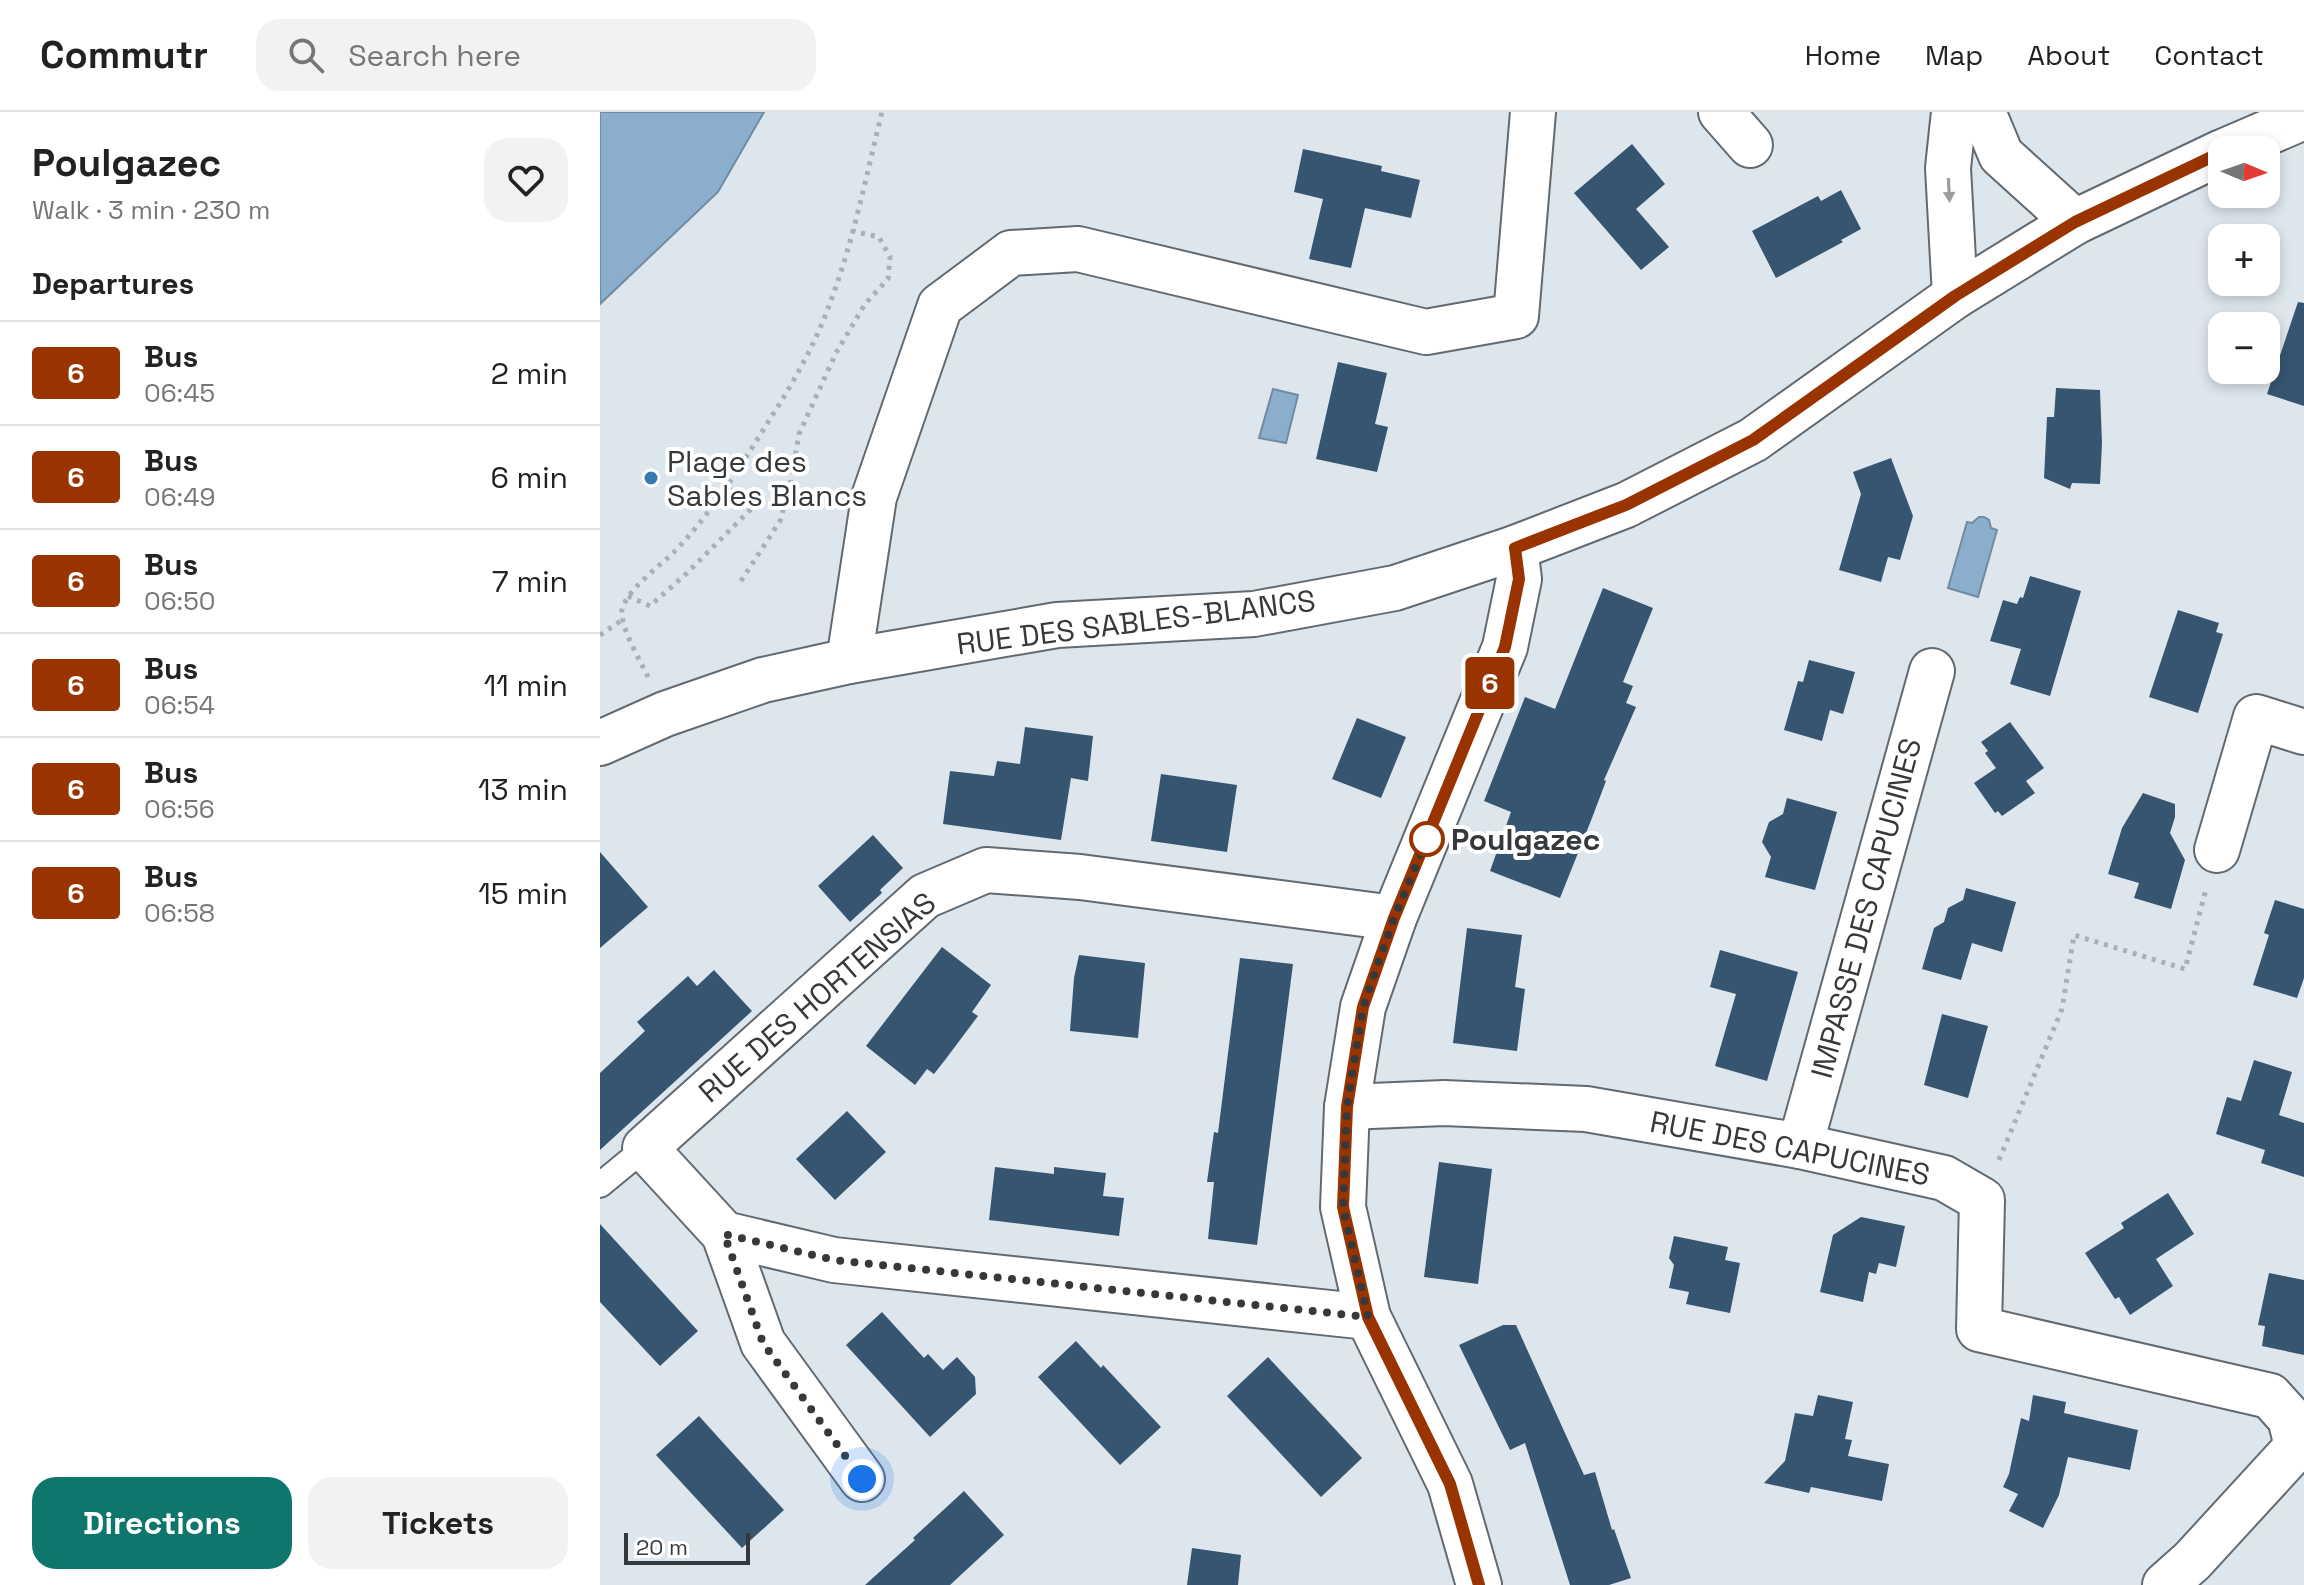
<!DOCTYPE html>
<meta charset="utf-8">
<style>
body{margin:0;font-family:"Space Grotesk",sans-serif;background:#f2f2f2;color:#222;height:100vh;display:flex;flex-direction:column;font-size:30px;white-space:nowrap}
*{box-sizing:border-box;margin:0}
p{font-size:26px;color:#767676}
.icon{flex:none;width:44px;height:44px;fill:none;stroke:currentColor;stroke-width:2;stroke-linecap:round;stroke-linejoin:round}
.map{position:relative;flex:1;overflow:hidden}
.sheet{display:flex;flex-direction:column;background:#fff;width:600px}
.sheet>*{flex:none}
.badge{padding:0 16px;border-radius:6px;font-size:28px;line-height:52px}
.needle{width:52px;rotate:92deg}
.tools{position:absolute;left:1608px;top:24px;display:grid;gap:16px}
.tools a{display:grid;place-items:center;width:72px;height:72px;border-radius:16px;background:#fff;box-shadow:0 4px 12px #0003;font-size:40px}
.scale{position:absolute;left:24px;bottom:20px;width:126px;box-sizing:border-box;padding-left:8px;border:4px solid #35393b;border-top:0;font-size:22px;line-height:28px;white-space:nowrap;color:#35393b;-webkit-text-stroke:6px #fff;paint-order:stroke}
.you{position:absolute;width:40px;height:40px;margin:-20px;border:6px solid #fff;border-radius:50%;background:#1a73e8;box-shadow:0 0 0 12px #1a73e833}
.map>.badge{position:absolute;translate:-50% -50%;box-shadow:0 0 0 4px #fff}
h2{padding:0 32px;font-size:30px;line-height:72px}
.round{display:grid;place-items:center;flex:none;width:84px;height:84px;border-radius:24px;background:#f2f2f2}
.headline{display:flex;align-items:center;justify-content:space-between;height:136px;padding:0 32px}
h1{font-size:38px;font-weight:700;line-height:60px}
.primary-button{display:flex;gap:16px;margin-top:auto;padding:16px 32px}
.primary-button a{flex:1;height:92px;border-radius:24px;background:#0f766e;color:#fff;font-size:32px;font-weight:700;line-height:92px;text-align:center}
.primary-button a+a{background:#f2f2f2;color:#222}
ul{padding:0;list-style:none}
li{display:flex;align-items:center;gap:24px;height:104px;padding:0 32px;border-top:2px solid #e0e0e0}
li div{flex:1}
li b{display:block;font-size:30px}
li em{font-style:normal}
li .badge{min-width:88px;font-weight:700;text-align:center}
header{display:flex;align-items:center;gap:48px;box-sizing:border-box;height:112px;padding:0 40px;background:#fff;border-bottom:2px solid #e0e0e0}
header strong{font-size:38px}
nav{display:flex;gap:44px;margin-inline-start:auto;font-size:28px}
.search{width:560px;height:72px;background:#f2f2f2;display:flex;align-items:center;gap:20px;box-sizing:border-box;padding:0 28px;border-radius:24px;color:#767676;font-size:30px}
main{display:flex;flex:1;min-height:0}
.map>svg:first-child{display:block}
.water{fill:#8baecc;stroke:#718ba0;stroke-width:2}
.building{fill:#355570}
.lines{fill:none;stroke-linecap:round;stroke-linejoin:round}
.service-casing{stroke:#62696f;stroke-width:28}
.minor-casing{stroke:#62696f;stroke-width:48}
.tertiary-casing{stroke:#62696f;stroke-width:48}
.path{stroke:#a9b0b6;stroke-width:5;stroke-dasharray:4 6;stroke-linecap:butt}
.service{stroke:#fff;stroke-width:24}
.minor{stroke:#fff;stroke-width:44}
.tertiary{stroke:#fff;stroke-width:44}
.oneway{fill:#9a9c9d}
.line-casing{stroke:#fff;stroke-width:18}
.line{stroke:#930;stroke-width:12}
.walk{stroke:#35393b;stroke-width:8;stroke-dasharray:0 14.4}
.poi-dot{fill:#357bb0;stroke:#fff;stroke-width:3}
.stop-dot{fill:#fff;stroke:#930;stroke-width:4}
.labels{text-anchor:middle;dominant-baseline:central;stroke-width:8;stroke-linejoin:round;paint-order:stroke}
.poi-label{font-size:30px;fill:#35393b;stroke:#fff;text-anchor:start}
.street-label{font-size:30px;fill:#35393b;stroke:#fff}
.stop-label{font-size:30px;font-weight:bold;fill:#35393b;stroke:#fff;text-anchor:start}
</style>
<header>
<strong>Commutr</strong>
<div class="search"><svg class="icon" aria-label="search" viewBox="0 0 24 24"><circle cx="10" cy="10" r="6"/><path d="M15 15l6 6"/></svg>Search here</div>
<nav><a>Home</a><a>Map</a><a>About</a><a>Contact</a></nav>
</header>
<main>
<section class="sheet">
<div class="headline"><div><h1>Poulgazec</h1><p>Walk · 3 min · 230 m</p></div><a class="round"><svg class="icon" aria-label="heart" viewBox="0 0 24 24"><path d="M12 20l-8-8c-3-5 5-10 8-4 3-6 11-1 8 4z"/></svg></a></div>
<h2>Departures</h2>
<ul>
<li><span class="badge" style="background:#930;color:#fff">6</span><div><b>Bus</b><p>06:45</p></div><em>2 min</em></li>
<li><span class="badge" style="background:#930;color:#fff">6</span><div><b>Bus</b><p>06:49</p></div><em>6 min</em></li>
<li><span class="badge" style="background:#930;color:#fff">6</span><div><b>Bus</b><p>06:50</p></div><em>7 min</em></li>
<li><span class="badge" style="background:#930;color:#fff">6</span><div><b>Bus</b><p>06:54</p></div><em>11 min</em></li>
<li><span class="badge" style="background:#930;color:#fff">6</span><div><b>Bus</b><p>06:56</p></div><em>13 min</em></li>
<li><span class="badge" style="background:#930;color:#fff">6</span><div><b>Bus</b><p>06:58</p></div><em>15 min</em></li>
</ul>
<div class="primary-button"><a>Directions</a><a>Tickets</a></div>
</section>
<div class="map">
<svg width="1704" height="1473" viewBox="0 0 1704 1473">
<rect width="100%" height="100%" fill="#dee6ed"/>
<g class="water">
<path d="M 0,0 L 164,0 L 118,80 L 0,192 Z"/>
<path d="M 673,277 L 698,283 L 686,331 L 659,326 Z"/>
<path d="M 1379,405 L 1384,405 L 1389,408 L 1391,416 L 1397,418 L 1378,485 L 1348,476 L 1367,410 L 1372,411 Z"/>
</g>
<g class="building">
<path d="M 1032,32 L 1065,72 L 1036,97 L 1069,135 L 1041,158 L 974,81 Z"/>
<path d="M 703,37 L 782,54 L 781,59 L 820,68 L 811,106 L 765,96 L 751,156 L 709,147 L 723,87 L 694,80 Z"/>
<path d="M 1241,78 L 1261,117 L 1241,128 L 1243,130 L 1176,166 L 1152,119 L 1218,84 L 1221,89 Z"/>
<path d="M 1698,190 L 1704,191 L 1704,294 L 1667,282 Z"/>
<path d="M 738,250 L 787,261 L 775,312 L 788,315 L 777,360 L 716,347 Z"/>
<path d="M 1456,276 L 1500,278 L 1502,331 L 1500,372 L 1472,371 L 1470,377 L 1444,366 L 1447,305 L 1454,305 Z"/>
<path d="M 1291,346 L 1313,404 L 1300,448 L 1288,445 L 1281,470 L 1239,458 L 1261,382 L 1253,360 Z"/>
<path d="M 1430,464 L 1481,479 L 1450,584 L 1410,572 L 1421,537 L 1390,529 L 1403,488 L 1417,492 L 1420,485 L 1423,486 Z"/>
<path d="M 1003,476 L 1053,496 L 1023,570 L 1033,574 L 1026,591 L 1036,595 L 1004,668 L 1006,669 L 992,706 L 960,786 L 890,759 L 911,700 L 884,689 L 925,585 L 955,597 Z"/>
<path d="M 1578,498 L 1619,511 L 1616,520 L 1623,522 L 1598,601 L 1549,585 Z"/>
<path d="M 1209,548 L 1255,560 L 1243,602 L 1230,598 L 1222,629 L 1184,618 L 1198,569 L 1203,570 Z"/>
<path d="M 757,606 L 806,625 L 781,686 L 732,667 Z"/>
<path d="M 1410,610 L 1444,656 L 1426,669 L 1435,681 L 1402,704 L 1398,699 L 1395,701 L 1374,671 L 1396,656 L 1385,641 L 1388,639 L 1381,630 Z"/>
<path d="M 425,615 L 493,624 L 488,669 L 471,666 L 461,728 L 343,712 L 350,659 L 394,664 L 397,649 L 420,652 Z"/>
<path d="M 561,662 L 637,673 L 627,740 L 551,729 Z"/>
<path d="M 1543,681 L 1575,692 L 1575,705 L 1570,721 L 1585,748 L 1571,797 L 1534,786 L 1539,771 L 1508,762 L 1522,716 Z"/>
<path d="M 1187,686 L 1237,700 L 1215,778 L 1165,765 L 1171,745 L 1162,730 L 1169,710 L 1183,702 Z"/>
<path d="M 273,723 L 303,756 L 280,778 L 282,781 L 250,810 L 218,774 Z"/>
<path d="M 0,740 L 48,795 L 0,836 Z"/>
<path d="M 1366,776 L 1416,790 L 1402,840 L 1372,831 L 1361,868 L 1322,857 L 1334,816 L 1344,810 L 1348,796 L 1363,788 Z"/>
<path d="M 1675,788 L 1704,797 L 1704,866 L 1697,886 L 1653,873 L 1669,823 L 1664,821 Z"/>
<path d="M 867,816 L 922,823 L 915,875 L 925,877 L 917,939 L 853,931 Z"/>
<path d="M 342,835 L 391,873 L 372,900 L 378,904 L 345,948 L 334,962 L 327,957 L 315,973 L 266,934 Z"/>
<path d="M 1120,838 L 1198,860 L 1167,969 L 1115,954 L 1136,882 L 1110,875 Z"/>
<path d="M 479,843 L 545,851 L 538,926 L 470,919 L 474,866 Z"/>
<path d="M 640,846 L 693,852 L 657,1133 L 608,1127 L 614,1070 L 607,1070 L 614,1020 L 618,1021 Z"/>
<path d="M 114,858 L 152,899 L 0,1038 L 0,961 L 45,919 L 37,910 L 88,864 L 97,874 Z"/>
<path d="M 1342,902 L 1388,914 L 1368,986 L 1324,973 Z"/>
<path d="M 1654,948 L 1692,960 L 1679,1003 L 1704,1011 L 1704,1065 L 1661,1051 L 1665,1038 L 1616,1022 L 1627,985 L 1641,989 Z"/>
<path d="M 247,999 L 286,1040 L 235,1088 L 196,1047 Z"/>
<path d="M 839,1050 L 892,1057 L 878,1172 L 824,1165 Z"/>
<path d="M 395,1055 L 454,1062 L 454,1055 L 506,1061 L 503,1084 L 524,1086 L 519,1124 L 389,1108 Z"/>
<path d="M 1568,1081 L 1594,1122 L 1556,1147 L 1573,1174 L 1530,1203 L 1519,1185 L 1515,1187 L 1485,1141 L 1524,1116 L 1521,1111 Z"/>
<path d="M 1261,1105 L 1305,1114 L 1296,1155 L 1279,1151 L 1276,1162 L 1269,1160 L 1263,1190 L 1220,1180 L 1233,1123 Z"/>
<path d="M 0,1112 L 98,1219 L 60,1254 L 0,1190 Z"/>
<path d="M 1074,1124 L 1128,1135 L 1125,1148 L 1140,1151 L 1130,1201 L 1086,1192 L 1089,1180 L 1069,1176 L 1074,1153 L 1069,1146 Z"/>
<path d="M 1669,1161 L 1704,1168 L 1704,1243 L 1662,1234 L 1665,1214 L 1658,1213 Z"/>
<path d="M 282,1200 L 324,1246 L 328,1242 L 343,1258 L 357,1245 L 375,1265 L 376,1282 L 330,1325 L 246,1233 Z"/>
<path d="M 903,1213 L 916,1213 L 984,1363 L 995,1360 L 1012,1418 L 1014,1417 L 1031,1466 L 1009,1473 L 970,1473 L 925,1331 L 910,1338 L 859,1233 Z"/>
<path d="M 476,1229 L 501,1256 L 503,1253 L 561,1315 L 520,1353 L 438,1265 Z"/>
<path d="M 668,1245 L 762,1346 L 721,1385 L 627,1284 Z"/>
<path d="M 1218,1283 L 1253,1290 L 1245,1327 L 1252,1328 L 1248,1344 L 1289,1352 L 1282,1389 L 1211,1375 L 1209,1381 L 1164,1371 L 1185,1349 L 1195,1301 L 1213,1304 Z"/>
<path d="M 1433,1283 L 1466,1290 L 1464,1301 L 1538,1318 L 1530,1358 L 1468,1345 L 1459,1383 L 1443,1416 L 1409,1399 L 1418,1382 L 1403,1375 L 1409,1362 L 1421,1306 L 1429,1309 Z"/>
<path d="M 99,1304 L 184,1398 L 142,1436 L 56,1343 Z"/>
<path d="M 364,1379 L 404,1423 L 350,1473 L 265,1473 L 315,1428 L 313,1426 Z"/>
<path d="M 592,1436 L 641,1443 L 638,1473 L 587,1473 Z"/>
</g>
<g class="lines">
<defs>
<path id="service" d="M 0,1073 L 45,1036"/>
<g id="minor">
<path d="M 1121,0 L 1150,33"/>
<path d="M 1354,0 L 1348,56 L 1355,184"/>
<path d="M 1383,0 L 1401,43 L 1475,110"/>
<path d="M 249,549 L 274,385 L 340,194 L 411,141 L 478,137 L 826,220 L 916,204 L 933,0"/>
<path d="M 1617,738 L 1656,605 L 1704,620"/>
<path d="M 747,995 L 844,991 L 986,997 L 1200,1034 L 1344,1066 L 1382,1088 L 1379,1217 L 1670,1284 L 1690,1306 L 1697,1334"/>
<path d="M 1200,1034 L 1332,559"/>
<path d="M 124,1122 L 234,1148 L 768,1205"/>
<path d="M 262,1367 L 163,1231 L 124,1122 L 45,1036 L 325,784 L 386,758 L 480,765 L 794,806"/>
<path d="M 879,1473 L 850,1372 L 768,1205 L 743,1095 L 747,995 L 763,895 L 794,806 L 905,535 L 919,467 L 915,436"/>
<path d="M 1565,1473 L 1592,1449 L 1704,1327"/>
</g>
<g id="tertiary">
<path d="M 1627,38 L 1704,5"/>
<path d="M 0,631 L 65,602 L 163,568 L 249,549 L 457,513 L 654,502 L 795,476 L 915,436 L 1026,393 L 1153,328 L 1355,184 L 1475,110 L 1622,40"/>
</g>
</defs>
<use href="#service" class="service-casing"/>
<use href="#minor" class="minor-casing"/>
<use href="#tertiary" class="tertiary-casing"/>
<g class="path">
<path d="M 141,469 L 180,409 L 191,369 L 199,322 L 236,241 L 265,192 L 288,167 L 290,145 L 279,125 L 252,119"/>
<path d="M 28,484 L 50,494 L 87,461 L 151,397 L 126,374"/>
<path d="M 0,523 L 22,508"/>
<path d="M 48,565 C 41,550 19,513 22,498 C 26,478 60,454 74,440 C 115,398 146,345 177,296 C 197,264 216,229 229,194 C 253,131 266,65 282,0"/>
<path d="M 1399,1048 L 1462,897 L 1474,823 L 1585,857 L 1606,777"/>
</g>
<use href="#service" class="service"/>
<use href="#minor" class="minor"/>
<use href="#tertiary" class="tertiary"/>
</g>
<defs><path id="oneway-solid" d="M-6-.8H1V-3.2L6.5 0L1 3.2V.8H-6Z" transform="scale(2)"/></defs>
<use class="oneway" href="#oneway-solid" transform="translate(1349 78) rotate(87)"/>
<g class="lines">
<defs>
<path id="line" d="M 879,1473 L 850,1372 L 768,1205 L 743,1095 L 747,995 L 763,895 L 794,806 L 905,535 L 919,467 L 915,436 L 1026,393 L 1153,328 L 1355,184 L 1475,110 L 1622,40"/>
</defs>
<use href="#line" class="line-casing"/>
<use href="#line" class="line"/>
<path class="walk" d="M 262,1367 L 163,1231 L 124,1122 L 234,1148 L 768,1205 L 743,1095 L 747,995 L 763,895 L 794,806 L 828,725 L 827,727"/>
</g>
<circle class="poi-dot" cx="51" cy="366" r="8"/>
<circle class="stop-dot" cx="827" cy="727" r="16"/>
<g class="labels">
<g class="poi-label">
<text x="67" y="349">Plage des<tspan x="67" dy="34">Sables Blancs</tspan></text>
</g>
<g class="street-label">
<text transform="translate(536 510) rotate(-7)">RUE DES SABLES-BLANCS</text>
<text transform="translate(1266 796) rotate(-75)">IMPASSE DES CAPUCINES</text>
<text transform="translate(217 885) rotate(-41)">RUE DES HORTENSIAS</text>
<text transform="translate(1190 1036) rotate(11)">RUE DES CAPUCINES</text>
</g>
<g class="stop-label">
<text x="851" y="727">Poulgazec</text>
</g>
</g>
</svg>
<div class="tools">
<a><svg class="needle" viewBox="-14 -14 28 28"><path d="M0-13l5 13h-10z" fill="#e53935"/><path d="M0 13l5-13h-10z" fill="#767676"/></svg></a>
<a>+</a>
<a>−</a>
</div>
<div class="scale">20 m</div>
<div class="you" style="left:262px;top:1367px"></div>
<b class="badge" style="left:890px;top:571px;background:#930;color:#fff">6</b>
</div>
</main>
